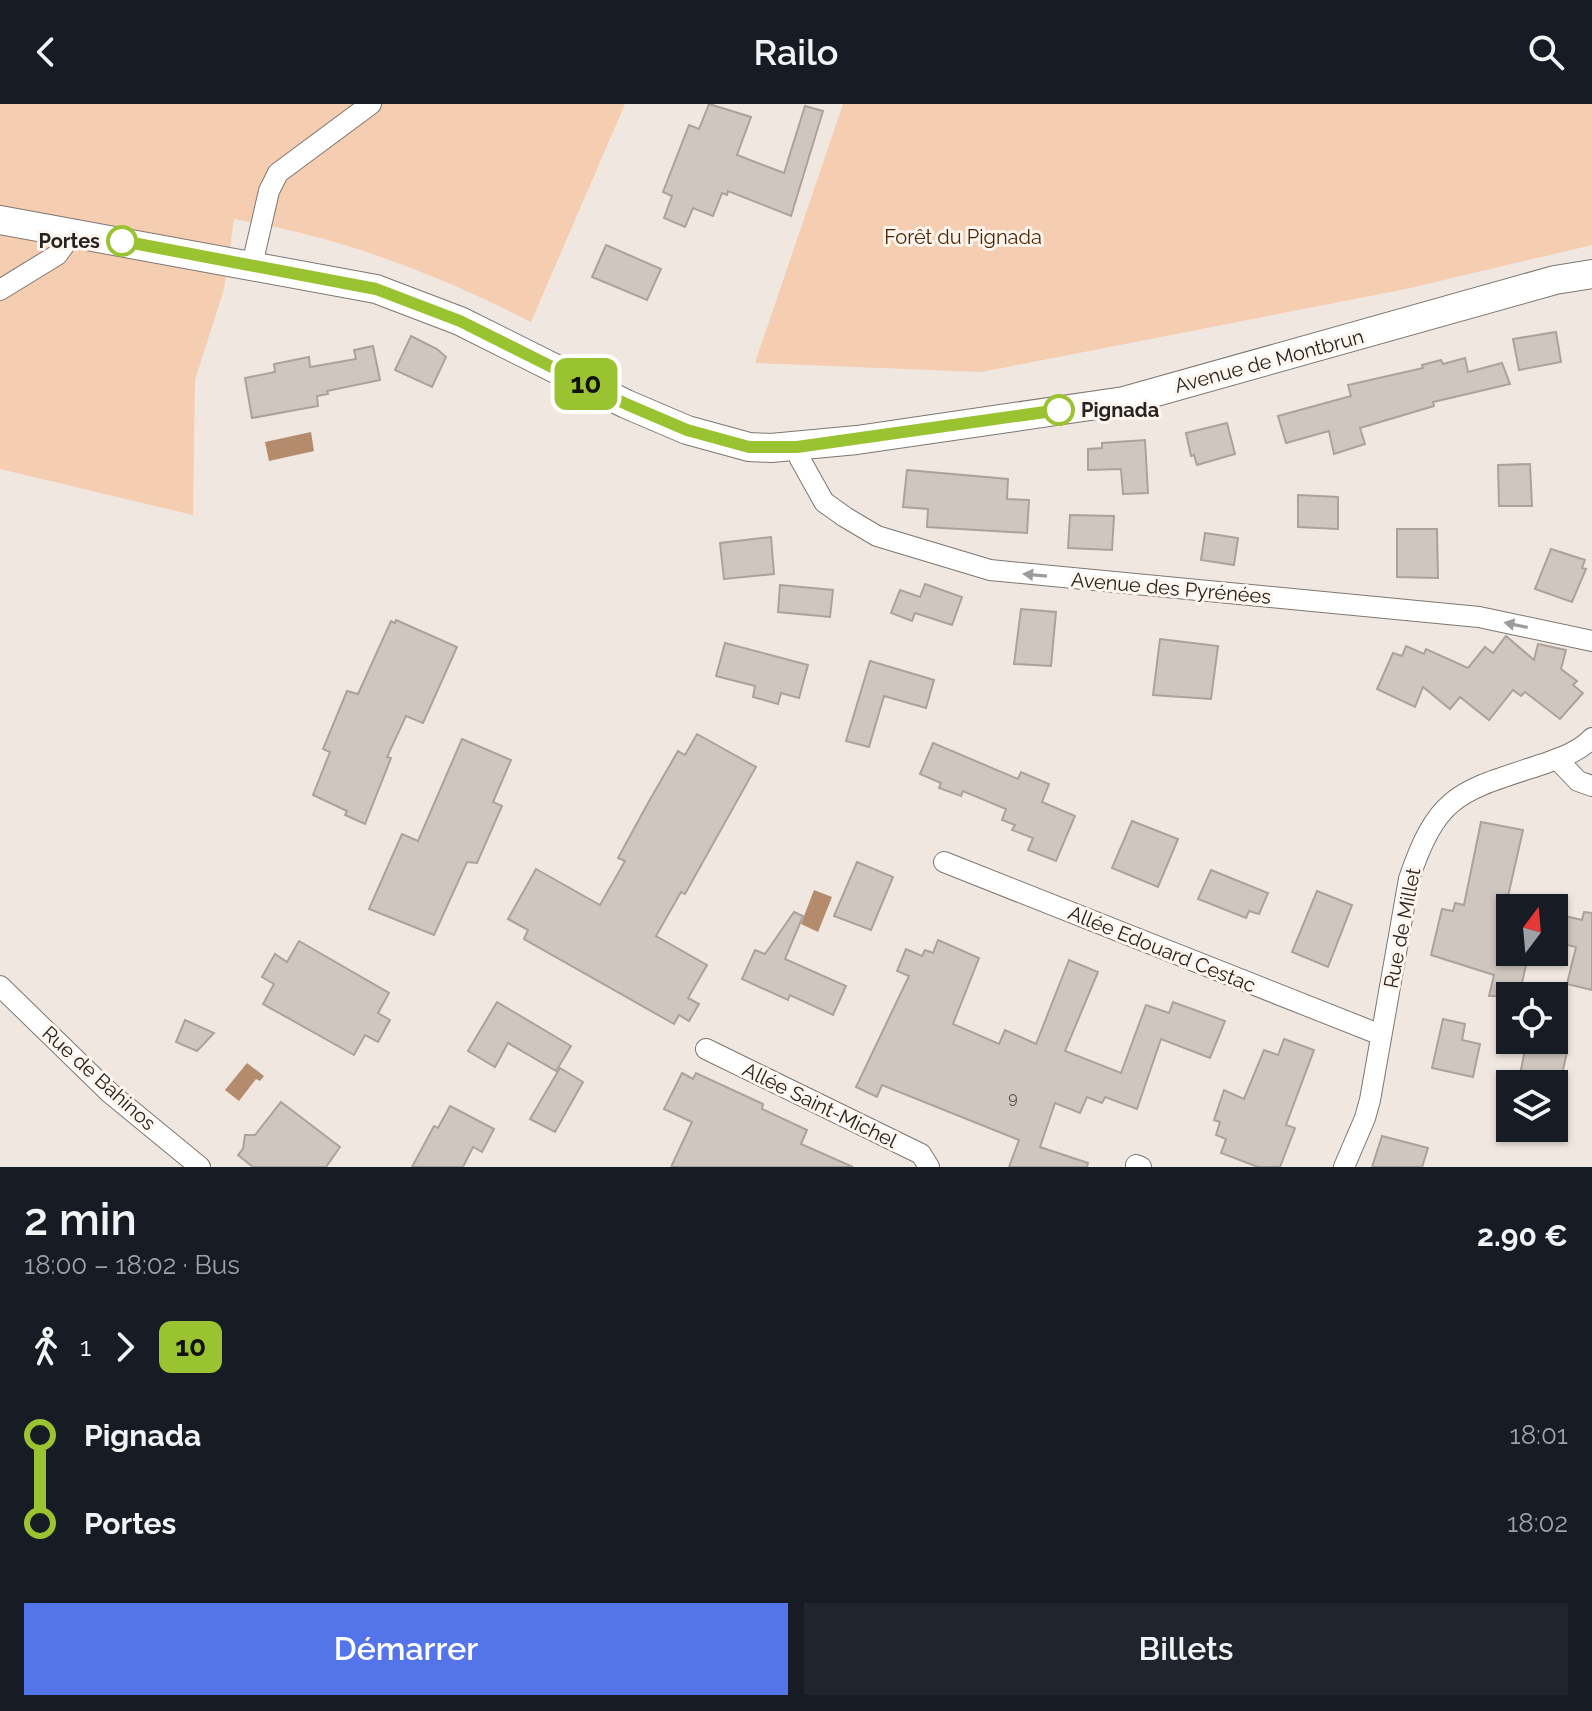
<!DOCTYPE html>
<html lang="fr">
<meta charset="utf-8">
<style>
body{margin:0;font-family:Raleway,sans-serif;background:#20242c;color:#f1f3f6;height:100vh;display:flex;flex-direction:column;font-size:30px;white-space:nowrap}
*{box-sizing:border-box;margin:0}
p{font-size:26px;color:#9ea1a6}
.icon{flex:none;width:44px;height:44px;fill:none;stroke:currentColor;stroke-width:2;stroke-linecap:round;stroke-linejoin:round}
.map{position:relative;height:1063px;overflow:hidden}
.drawer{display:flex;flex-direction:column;background:#171b24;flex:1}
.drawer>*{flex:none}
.badge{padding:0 16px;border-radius:12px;font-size:28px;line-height:52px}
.needle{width:52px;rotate:16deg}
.fabs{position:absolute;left:1496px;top:790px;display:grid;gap:16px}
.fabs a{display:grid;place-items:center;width:72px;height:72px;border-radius:0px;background:#171b24;box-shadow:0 2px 6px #0004;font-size:40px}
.map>.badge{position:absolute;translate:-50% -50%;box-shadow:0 0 0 4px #fff}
.legs{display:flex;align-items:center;gap:12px;height:88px;padding:0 24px;font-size:26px}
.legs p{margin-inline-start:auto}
.summary{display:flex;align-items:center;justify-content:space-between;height:136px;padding:0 24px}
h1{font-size:44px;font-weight:600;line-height:60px}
.primary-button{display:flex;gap:16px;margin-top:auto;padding:16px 24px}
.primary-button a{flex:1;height:92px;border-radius:0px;background:#5474e9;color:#fff;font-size:32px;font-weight:600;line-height:92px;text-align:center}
.primary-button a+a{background:#20242c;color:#f1f3f6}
ul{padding:0 24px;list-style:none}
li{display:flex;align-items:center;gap:28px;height:88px;font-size:30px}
li i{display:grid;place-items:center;width:12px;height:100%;margin:0 10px;background:currentColor}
li i::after{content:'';width:20px;height:20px;margin:-10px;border:6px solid;border-radius:50%;background:#171b24}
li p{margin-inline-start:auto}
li:first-child i{background:linear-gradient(#0000 50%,currentColor 0)}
li:last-child i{background:linear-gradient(currentColor 50%,#0000 0)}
header{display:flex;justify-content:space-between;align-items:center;height:104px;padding:0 24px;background:#171b24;font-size:36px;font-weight:600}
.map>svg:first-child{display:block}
.green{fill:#f5cdb0}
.water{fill:#b48c6d}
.building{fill:#cfc6bf;stroke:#aba29c;stroke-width:2}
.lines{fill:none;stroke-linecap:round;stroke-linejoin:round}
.street-casing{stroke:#7e7670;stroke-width:22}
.secondary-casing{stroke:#7e7670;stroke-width:30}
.street{stroke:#fff;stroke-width:20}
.secondary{stroke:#fff;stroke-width:28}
.oneway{fill:#9d9c9a}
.line-1-casing{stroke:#fff;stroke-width:18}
.line-1{stroke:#9ac331;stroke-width:12}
.stop-1-dot{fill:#fff;stroke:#9ac331;stroke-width:4}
.labels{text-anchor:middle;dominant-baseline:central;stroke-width:6;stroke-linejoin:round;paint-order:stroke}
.number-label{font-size:16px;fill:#504b47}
.park-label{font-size:20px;fill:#4c2500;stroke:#fef5ee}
.stop-label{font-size:20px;font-weight:bold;fill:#25221f;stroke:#fef5ee;text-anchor:end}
.street-label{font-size:20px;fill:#25221f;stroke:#fef5ee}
</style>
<header><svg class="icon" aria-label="back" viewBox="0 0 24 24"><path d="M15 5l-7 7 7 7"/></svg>Railo<svg class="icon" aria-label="search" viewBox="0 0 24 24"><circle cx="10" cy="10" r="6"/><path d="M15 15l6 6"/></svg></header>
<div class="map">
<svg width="1592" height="1063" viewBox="0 0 1592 1063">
<rect width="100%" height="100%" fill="#f0e7e1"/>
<g class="green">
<path d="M 0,0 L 625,0 L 531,218 C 438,170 337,132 234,115 L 224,185 L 195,276 L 193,411 L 0,365 Z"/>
<path d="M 843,0 L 1592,0 L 1592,141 L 1406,185 L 981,268 L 755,259 Z"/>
</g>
<g class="water">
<path d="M 311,328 L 314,347 L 269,357 L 265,338 Z"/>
<path d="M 814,786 L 832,793 L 818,828 L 801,820 Z"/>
<path d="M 247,959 L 264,972 L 260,977 L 256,975 L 239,997 L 225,986 Z"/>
</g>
<g class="building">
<path d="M 709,0 L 751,13 L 737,51 L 784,69 L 805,2 L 823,7 L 791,112 L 728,87 L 727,91 L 722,89 L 713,112 L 693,104 L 685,123 L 664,114 L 672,92 L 663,88 L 689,21 L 699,25 Z"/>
<path d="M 606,141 L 661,165 L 647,196 L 592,173 Z"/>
<path d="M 1556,228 L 1561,258 L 1519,266 L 1513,235 Z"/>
<path d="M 411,232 L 437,245 L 446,253 L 432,283 L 395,266 Z"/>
<path d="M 373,242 L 380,276 L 327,287 L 328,290 L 317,292 L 318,302 L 252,314 L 245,274 L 275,268 L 274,260 L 309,253 L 310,263 L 356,255 L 354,246 Z"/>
<path d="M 1465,254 L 1468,268 L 1502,259 L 1510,280 L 1433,298 L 1434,302 L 1360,324 L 1365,340 L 1334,350 L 1329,327 L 1286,339 L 1278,312 L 1351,292 L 1348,281 L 1423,264 L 1422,261 L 1441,256 L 1443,260 Z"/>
<path d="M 1227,319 L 1235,350 L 1197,361 L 1194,351 L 1191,352 L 1186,329 Z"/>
<path d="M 1145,336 L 1148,389 L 1123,390 L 1121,365 L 1088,366 L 1088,345 L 1102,344 L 1102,339 Z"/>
<path d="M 1530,360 L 1532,402 L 1499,402 L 1498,361 Z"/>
<path d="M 907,366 L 1008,375 L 1007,395 L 1029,396 L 1027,429 L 927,423 L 928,405 L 903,403 Z"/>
<path d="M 1298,391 L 1338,393 L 1338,425 L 1298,423 Z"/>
<path d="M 1070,411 L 1114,412 L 1112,446 L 1068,444 Z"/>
<path d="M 1397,425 L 1437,425 L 1438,474 L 1397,473 Z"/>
<path d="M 1205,429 L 1238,434 L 1234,461 L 1201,456 Z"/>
<path d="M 771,433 L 774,470 L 724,475 L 720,439 Z"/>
<path d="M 1551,445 L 1585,456 L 1582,464 L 1586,465 L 1572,498 L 1535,485 Z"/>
<path d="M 925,480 L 962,493 L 952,521 L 915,509 L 912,517 L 891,509 L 900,486 L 920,493 Z"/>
<path d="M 780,481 L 833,486 L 830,513 L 778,508 Z"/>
<path d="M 1021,505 L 1056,508 L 1051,562 L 1014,560 Z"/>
<path d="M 396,516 L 457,543 L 423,619 L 406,612 L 387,653 L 391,654 L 365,720 L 345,711 L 347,707 L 313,691 L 330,648 L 323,645 L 347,587 L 358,590 L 391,517 L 395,519 Z"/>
<path d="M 1506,532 L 1534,556 L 1538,540 L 1566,546 L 1561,565 L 1577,577 L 1573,581 L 1583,589 L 1560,615 L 1525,588 L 1521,592 L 1513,586 L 1489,616 L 1460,593 L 1450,605 L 1423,583 L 1415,603 L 1377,585 L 1393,549 L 1402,552 L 1406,542 L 1424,550 L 1426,545 L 1468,564 L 1485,543 L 1493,549 Z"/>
<path d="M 1160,535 L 1218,542 L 1211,595 L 1153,591 Z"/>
<path d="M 725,539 L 808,561 L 799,594 L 781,589 L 778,600 L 753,593 L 755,582 L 716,572 Z"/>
<path d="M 870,557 L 934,576 L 926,604 L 884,592 L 869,643 L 846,637 Z"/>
<path d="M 697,630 L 756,663 L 685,790 L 681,788 L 656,832 L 707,861 L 688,894 L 699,900 L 689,917 L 679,911 L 674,920 L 524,835 L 528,826 L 508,815 L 536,765 L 600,801 L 625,757 L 618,754 L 648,699 L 678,647 L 685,651 Z"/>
<path d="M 462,635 L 511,656 L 493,698 L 502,702 L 477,759 L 467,758 L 434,831 L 369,805 L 402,730 L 418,737 Z"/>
<path d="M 933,639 L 1018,675 L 1021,668 L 1049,680 L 1042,698 L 1075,712 L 1056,757 L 1028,746 L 1033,734 L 1012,726 L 1015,721 L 1002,716 L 1006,705 L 963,687 L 961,692 L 939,684 L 941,679 L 920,670 Z"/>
<path d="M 1132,717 L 1178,735 L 1158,783 L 1112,764 Z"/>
<path d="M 1481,718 L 1523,726 L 1504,810 L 1510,811 L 1510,848 L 1529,848 L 1519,892 L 1489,892 L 1494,871 L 1431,851 L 1442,805 L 1453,807 L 1455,799 L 1464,801 Z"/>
<path d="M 857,758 L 893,773 L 871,826 L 834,812 Z"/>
<path d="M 1211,766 L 1268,789 L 1259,810 L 1249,807 L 1246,814 L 1198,795 Z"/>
<path d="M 1317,787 L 1352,801 L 1328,863 L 1292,848 Z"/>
<path d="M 794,808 L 803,812 L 785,855 L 846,882 L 833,911 L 790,891 L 788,896 L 742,875 L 755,846 L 765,850 Z"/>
<path d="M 1584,808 L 1592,809 L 1592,886 L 1567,880 L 1576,843 L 1559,839 L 1565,812 L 1582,816 Z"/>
<path d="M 938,836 L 979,854 L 953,920 L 999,940 L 1005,926 L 1036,940 L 1069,856 L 1098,868 L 1065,947 L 1121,969 L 1146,901 L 1169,909 L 1173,898 L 1225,917 L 1210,954 L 1161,935 L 1137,1005 L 1105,993 L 1102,999 L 1087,993 L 1080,1009 L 1055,999 L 1040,1043 L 1088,1059 L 1087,1063 L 1009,1063 L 1019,1036 L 882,981 L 877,993 L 856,983 L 909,872 L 897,867 L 906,845 L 922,852 L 925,846 L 933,849 Z"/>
<path d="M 299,837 L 389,889 L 378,909 L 390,916 L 378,938 L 365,931 L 354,951 L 263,900 L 274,880 L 262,873 L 275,850 L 287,858 Z"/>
<path d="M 497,898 L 571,942 L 556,967 L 508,939 L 495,963 L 468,947 Z"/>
<path d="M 1443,915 L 1465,920 L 1462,936 L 1480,940 L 1473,973 L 1432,964 Z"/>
<path d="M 185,916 L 214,929 L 197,947 L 176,938 Z"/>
<path d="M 1284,935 L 1314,946 L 1286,1021 L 1295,1024 L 1280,1063 L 1258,1063 L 1221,1049 L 1226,1035 L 1216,1031 L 1220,1018 L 1214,1016 L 1224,986 L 1244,995 L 1264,946 L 1278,951 Z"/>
<path d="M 1527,936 L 1561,936 L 1558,946 L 1567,948 L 1560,980 L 1518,980 Z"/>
<path d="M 560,964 L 583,978 L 555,1028 L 530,1015 Z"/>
<path d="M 682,969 L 693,975 L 696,969 L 763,1000 L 762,1005 L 807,1026 L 801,1040 L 853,1063 L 671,1063 L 692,1018 L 664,1005 Z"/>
<path d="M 281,998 L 340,1043 L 326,1063 L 253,1063 L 238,1051 L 243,1045 L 245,1031 L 255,1031 Z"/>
<path d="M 450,1002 L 494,1025 L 482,1048 L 473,1043 L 463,1063 L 412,1063 L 434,1022 L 438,1024 Z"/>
<path d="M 1382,1032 L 1428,1044 L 1422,1063 L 1372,1063 Z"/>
</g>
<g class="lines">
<defs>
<g id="street">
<path d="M 252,161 L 269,87 L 278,69 L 371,0"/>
<path d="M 0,186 L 57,151 L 73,129"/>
<path d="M 797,343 L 800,355 L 824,398 L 845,413 L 877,432 L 990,466 L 1479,513 L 1592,537"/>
<path d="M 1557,655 L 1578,677 L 1592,682"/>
<path d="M 944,758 L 1381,931"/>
<path d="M 0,882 L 110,989 L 200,1063"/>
<path d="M 706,945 L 921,1050 L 929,1063"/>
<path d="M 1136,1061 L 1141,1063"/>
<path d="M 1344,1063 L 1365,1014 L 1370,996 L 1409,775 C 1438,688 1462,687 1543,660 C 1560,654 1579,648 1592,634"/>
</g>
<path id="secondary" d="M 0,116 L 376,185 L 460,217 L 626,300 L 687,326 L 749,343 L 771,344 L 857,336 L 1124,297 L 1555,176 L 1592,170"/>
</defs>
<use href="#street" class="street-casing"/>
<use href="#secondary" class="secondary-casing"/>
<use href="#street" class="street"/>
<use href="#secondary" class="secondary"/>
</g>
<defs><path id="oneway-solid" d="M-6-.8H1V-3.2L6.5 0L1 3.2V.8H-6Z" transform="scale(2)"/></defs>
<g class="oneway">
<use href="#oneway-solid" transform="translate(1035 471) rotate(-175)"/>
<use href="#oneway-solid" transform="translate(1516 521) rotate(-168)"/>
</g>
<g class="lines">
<defs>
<path id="line-1" d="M 122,137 L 376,185 L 460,217 L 626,300 L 687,326 L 749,343 L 797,343 L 1059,306"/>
</defs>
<use href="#line-1" class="line-1-casing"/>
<use href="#line-1" class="line-1"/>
</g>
<g class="stop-1-dot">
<circle cx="122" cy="137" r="14"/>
<circle cx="1059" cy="306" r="14"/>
</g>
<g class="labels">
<g class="number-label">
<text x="1013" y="993">9</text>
</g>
<g class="park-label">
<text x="963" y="133">Forêt du Pignada</text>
</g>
<g class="stop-label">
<text x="100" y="137">Portes</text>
<text x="1081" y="306" text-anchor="start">Pignada</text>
</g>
<g class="street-label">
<text transform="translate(1269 257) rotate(-15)">Avenue de Montbrun</text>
<text transform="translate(1171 484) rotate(5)">Avenue des Pyrénées</text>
<text transform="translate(1402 824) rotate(-79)">Rue de Millet</text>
<text transform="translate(1162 845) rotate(22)">Allée Edouard Cestac</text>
<text transform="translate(99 974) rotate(42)">Rue de Bahinos</text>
<text transform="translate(820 1001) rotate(26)">Allée Saint-Michel</text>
</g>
</g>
</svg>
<div class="fabs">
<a><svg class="needle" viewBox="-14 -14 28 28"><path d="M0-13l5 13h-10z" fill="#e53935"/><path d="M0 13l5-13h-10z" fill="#9ea1a6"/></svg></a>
<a><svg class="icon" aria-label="locate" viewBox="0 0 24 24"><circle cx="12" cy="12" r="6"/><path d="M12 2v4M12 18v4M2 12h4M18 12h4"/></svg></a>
<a><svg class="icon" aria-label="layers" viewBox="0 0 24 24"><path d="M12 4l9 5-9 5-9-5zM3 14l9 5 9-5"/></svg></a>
</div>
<b class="badge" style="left:586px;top:280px;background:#9ac331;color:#111">10</b>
</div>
<section class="drawer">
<div class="summary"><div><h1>2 min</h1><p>18:00 – 18:02 · Bus</p></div><b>2.90 €</b></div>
<div class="legs"><svg class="icon" aria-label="walk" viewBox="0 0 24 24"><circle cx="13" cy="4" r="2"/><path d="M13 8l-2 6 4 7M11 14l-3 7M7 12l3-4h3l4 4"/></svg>1<svg class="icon" aria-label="forward" viewBox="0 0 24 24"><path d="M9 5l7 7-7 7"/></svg><b class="badge" style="background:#9ac331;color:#111">10</b></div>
<ul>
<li><i style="color:#9ac331"></i><b>Pignada</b><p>18:01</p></li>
<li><i style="color:#9ac331"></i><b>Portes</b><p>18:02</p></li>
</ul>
<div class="primary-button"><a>Démarrer</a><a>Billets</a></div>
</section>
